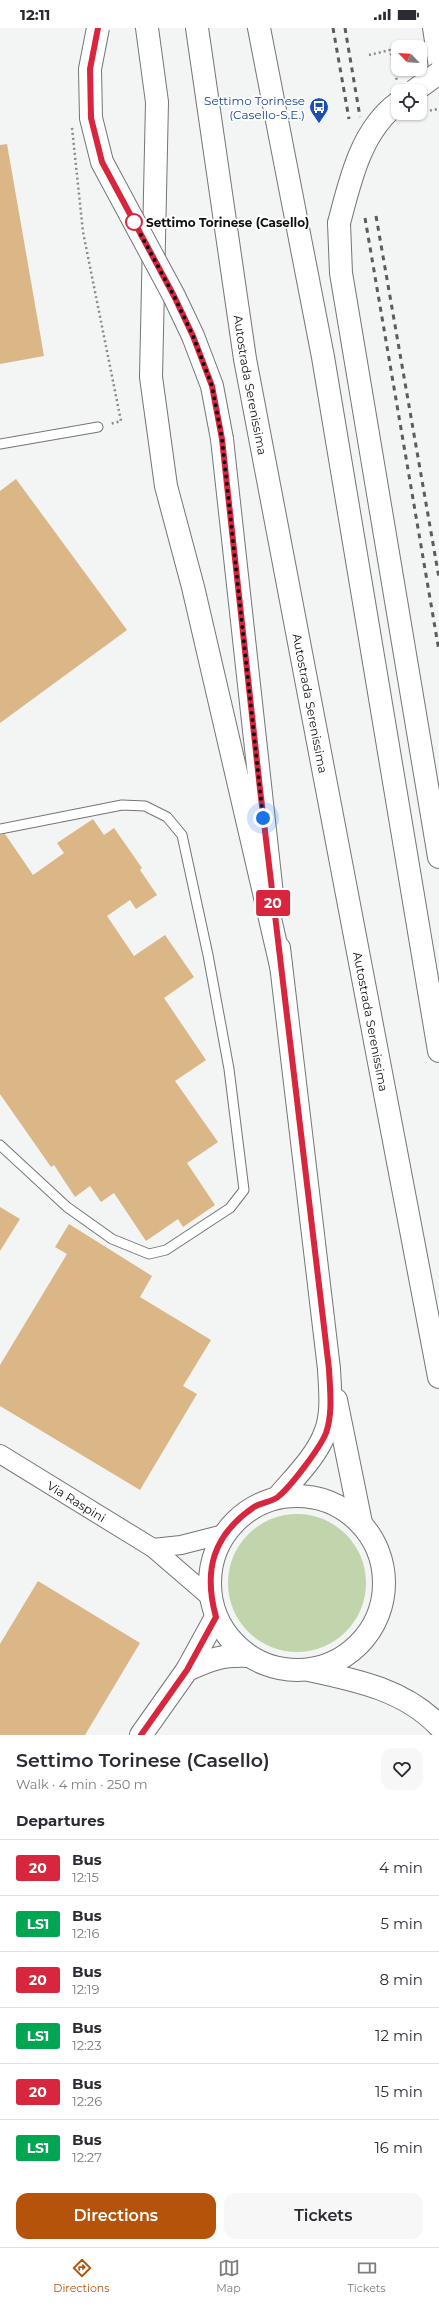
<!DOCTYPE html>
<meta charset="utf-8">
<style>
body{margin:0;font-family:Montserrat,sans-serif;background:#f7f7f7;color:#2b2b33;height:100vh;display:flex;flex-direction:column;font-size:15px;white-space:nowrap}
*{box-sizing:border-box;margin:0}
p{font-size:13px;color:#7c7c81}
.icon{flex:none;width:22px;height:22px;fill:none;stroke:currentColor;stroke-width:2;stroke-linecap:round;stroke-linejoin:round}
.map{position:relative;height:1707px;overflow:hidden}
.panel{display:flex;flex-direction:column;background:#fff;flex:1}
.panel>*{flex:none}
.badge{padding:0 8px;border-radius:3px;font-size:14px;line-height:26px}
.needle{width:26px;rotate:295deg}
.buttons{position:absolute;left:391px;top:12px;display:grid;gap:8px}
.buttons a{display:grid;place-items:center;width:36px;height:36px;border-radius:8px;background:#fff;box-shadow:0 1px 3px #0004;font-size:20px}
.you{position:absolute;width:20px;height:20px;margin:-10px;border:3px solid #fff;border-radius:50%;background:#1a73e8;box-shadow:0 0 0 6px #1a73e833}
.map>.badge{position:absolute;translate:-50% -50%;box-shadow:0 0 0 2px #fff}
h2{padding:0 16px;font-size:15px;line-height:36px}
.round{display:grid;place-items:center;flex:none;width:42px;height:42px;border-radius:12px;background:#f7f7f7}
.headline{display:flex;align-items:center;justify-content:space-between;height:68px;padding:0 16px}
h1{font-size:19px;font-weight:600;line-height:30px}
.primary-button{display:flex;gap:8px;margin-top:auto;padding:8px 16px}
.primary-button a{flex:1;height:46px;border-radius:12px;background:#b45309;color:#fff;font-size:16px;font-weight:600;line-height:46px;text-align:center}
.primary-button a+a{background:#f7f7f7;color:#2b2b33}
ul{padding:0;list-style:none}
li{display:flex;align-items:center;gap:12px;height:56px;padding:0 16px;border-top:1px solid #e1e1e2}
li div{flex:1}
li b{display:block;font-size:15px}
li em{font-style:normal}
li .badge{min-width:44px;font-weight:700;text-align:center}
.status{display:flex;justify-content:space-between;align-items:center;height:28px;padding:0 20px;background:#fff;direction:ltr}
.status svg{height:11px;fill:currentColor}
.menu{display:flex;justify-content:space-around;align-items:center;height:56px;border-top:1px solid #e1e1e2;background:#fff;font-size:11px;color:#7c7c81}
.menu a{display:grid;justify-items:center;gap:2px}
.menu .active{color:#b45309}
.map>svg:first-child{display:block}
.green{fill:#c1d4ab}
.building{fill:#dbb686}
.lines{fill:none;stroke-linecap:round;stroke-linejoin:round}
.lane-casing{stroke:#747575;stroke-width:11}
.street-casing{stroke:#747575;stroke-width:20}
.secondary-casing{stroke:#747575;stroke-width:24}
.highway-casing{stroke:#747575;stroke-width:24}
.path{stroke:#898a8a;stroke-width:2.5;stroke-dasharray:2 3;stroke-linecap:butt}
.lane{stroke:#fff;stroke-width:9}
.street{stroke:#fff;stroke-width:18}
.secondary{stroke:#fff;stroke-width:22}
.highway{stroke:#fff;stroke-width:22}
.rail{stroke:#5c5c5d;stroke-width:3;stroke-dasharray:5 5;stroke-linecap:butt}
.secondary-bridge-casing{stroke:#747575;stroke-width:24;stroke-linecap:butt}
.highway-bridge-casing{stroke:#747575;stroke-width:24;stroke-linecap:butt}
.secondary-bridge{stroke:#fff;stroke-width:22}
.highway-bridge{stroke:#fff;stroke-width:22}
.line-casing{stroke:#fff;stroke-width:9}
.line{stroke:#d7263d;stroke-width:6}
.walk{stroke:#0f0f10;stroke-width:4;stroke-dasharray:0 7.2}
.stop-dot{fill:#fff;stroke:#d7263d;stroke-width:2}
.labels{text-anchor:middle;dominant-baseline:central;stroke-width:3.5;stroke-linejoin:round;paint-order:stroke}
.transit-label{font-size:12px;fill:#164399;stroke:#fff;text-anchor:end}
.stop-label{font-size:12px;font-weight:bold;fill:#0f0f10;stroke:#fff;text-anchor:start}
.street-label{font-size:12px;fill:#0f0f10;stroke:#fff}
</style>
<div class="status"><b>12:11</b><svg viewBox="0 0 49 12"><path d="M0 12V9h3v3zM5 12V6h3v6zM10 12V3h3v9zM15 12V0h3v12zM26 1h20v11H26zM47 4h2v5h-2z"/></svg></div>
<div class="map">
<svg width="439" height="1707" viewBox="0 0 439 1707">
<rect width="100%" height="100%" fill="#f3f4f4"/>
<circle class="green" cx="297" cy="1555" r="69"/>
<g class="building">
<path d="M 7,116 L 44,328 L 0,336 L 0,117 Z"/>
<path d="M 16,451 L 127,602 L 0,695 L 0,463 Z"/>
<path d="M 93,791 L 104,807 L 114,800 L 142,840 L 140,842 L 157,867 L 136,881 L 130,872 L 107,888 L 134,928 L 165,907 L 194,949 L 164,970 L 206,1032 L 175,1053 L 218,1114 L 187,1135 L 215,1177 L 183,1199 L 178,1191 L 146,1213 L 114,1165 L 101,1174 L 90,1158 L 75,1169 L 54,1137 L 51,1139 L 0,1066 L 0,807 L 5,806 L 33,847 L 64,825 L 57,815 Z"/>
<path d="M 0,1179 L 20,1191 L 0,1223 Z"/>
<path d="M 69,1196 L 152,1248 L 140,1269 L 211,1312 L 183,1358 L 197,1366 L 140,1462 L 0,1378 L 0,1337 L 67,1226 L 55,1219 Z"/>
<path d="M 38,1553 L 140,1615 L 85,1707 L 0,1707 L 0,1616 Z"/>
</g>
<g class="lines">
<defs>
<g id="lane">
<path d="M 0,416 L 98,399"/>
<path d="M 0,801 L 122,777 L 145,778 L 167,789 L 182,807 L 208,927 L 229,1041 L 244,1162 L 230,1180 L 166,1222 L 149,1226 L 112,1211 L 67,1179 L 0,1117"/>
</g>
<g id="street">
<path d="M 432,0 L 439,46"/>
<path id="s1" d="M 0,1426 L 153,1520 L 211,1570"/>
<path d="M 153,1520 L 181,1517 L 224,1506"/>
</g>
<g id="secondary">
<path d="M 222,411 L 272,866"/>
<path d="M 336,1372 L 361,1495"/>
<circle cx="297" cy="1555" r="87"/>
<path d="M 278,1469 C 294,1450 316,1429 325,1405 C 333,1386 330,1362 329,1341 L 279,920"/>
<path d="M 187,1642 C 211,1631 222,1627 248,1628"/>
<path d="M 141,1707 L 187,1642 L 216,1589"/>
</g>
<g id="highway">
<path d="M 147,0 L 157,74 L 151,349 L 166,458 L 193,559 L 281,938"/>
<path id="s2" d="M 197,0 L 245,331 L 439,1349"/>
<path d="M 259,0 L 323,329 L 439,1023"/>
<path d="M 339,195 L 341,245 L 439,829"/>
<path d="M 309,1642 C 356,1652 405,1662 439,1698"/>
</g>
</defs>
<use href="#lane" class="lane-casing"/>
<use href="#street" class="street-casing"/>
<use href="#secondary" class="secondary-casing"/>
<use href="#highway" class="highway-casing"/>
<g class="path">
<path d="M 369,27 L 390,22 L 397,53"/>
<path d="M 420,84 L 439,81"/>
<path d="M 72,100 L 83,204 L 121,393 L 110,396"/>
</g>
<use href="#lane" class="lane"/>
<use href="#street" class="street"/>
<use href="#secondary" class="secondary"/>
<use href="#highway" class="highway"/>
<g class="rail">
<path d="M 333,0 L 349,91"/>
<path d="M 345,0 L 360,89"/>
<path d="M 376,188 L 439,550"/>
<path d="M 365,190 L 439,623"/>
</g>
<defs>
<path id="secondary-bridge" d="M 98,0 L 90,41 L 91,90 L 102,134 L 174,268 L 193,308 L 212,358 L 222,411"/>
<g id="highway-bridge">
<path d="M 414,63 L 439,45"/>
<path d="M 339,195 C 350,153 361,102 398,75"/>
</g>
</defs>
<use href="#secondary-bridge" class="secondary-bridge-casing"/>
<use href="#highway-bridge" class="highway-bridge-casing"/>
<use href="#secondary-bridge" class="secondary-bridge"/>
<use href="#highway-bridge" class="highway-bridge"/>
</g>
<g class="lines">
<defs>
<path id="line" d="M 98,0 L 90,41 L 91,90 L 102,134 L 174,268 L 193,308 L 212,358 L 222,411 L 260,761 L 329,1341 C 330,1362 333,1385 326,1405 C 320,1420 291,1458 279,1468 C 273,1474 262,1474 254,1479 C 213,1507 203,1542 216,1589 L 187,1642 L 141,1707"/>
</defs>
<use href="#line" class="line-casing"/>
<use href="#line" class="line"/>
<path class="walk" d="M 134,194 L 174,268 L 193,308 L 212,358 L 222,411 L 263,790"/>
</g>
<defs>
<symbol id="bus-pin" viewBox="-11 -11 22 30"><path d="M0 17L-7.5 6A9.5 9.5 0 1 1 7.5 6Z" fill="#1a4fb4" stroke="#fff"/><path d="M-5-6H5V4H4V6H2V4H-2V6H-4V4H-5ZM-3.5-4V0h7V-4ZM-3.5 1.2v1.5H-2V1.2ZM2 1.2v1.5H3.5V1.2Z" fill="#fff"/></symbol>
</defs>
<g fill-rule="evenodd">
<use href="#bus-pin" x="308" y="68" width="22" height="30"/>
</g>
<circle class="stop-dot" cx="134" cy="194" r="8"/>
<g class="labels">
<g class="transit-label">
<text x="305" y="72">Settimo Torinese<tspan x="305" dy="14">(Casello-S.E.)</tspan></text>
</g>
<g class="stop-label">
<text x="146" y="194">Settimo Torinese (Casello)</text>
</g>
<g class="street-label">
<text stroke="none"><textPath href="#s2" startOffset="361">Autostrada Serenissima</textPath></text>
<text stroke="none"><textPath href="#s2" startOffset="685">Autostrada Serenissima</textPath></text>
<text stroke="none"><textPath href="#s2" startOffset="1009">Autostrada Serenissima</textPath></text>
<text stroke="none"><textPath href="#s1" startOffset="90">Via Raspini</textPath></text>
</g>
</g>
</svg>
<div class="buttons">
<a><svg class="needle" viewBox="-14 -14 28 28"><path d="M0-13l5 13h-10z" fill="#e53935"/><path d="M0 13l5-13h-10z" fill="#7c7c81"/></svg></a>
<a><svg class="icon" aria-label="locate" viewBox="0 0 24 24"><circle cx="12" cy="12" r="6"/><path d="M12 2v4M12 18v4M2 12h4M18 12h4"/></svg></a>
</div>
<div class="you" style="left:263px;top:790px"></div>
<b class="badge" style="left:273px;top:875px;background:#d7263d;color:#fff">20</b>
</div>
<section class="panel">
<div class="headline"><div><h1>Settimo Torinese (Casello)</h1><p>Walk · 4 min · 250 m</p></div><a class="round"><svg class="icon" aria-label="heart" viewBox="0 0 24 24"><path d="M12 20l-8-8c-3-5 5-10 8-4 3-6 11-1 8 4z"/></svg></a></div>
<h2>Departures</h2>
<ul>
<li><span class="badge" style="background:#d7263d;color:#fff">20</span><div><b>Bus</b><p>12:15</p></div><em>4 min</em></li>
<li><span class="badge" style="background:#00a651;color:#fff">LS1</span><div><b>Bus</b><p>12:16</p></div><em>5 min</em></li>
<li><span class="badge" style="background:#d7263d;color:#fff">20</span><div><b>Bus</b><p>12:19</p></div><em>8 min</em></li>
<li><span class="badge" style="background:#00a651;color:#fff">LS1</span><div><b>Bus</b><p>12:23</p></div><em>12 min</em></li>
<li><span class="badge" style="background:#d7263d;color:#fff">20</span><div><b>Bus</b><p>12:26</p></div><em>15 min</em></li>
<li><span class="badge" style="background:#00a651;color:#fff">LS1</span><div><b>Bus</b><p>12:27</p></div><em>16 min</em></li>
</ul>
<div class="primary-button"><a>Directions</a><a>Tickets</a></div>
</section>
<nav class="menu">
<a class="active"><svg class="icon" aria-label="directions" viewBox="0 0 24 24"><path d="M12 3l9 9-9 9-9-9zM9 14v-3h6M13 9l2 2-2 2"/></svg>Directions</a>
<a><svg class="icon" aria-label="map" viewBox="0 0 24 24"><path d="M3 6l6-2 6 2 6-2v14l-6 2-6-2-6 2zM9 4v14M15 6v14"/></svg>Map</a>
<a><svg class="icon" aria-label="tickets" viewBox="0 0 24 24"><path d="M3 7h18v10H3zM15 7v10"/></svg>Tickets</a>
</nav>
